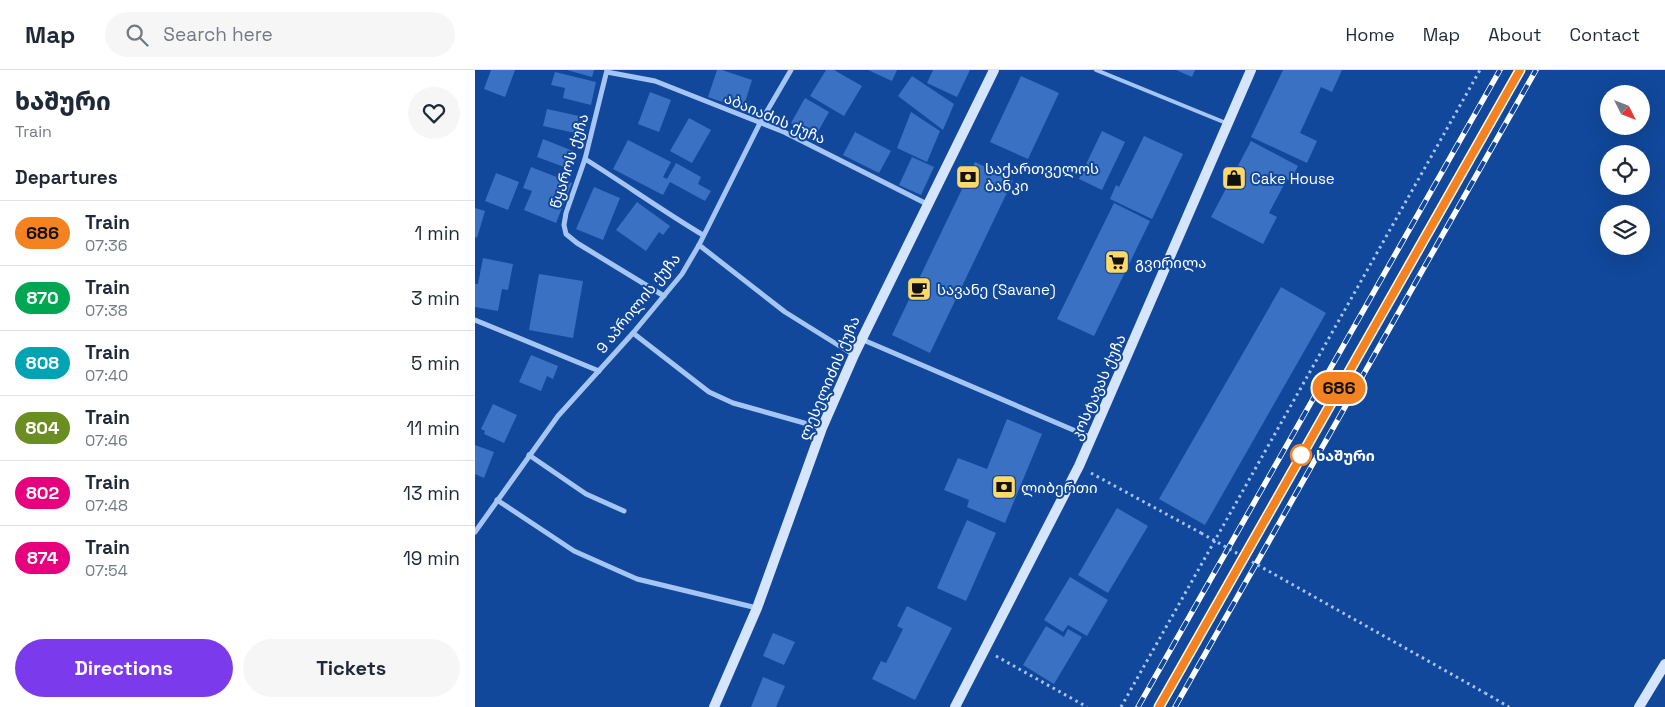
<!DOCTYPE html>
<meta charset="utf-8">
<style>
body{margin:0;font-family:"Space Grotesk","Noto Sans Georgian",sans-serif;background:#f6f6f7;color:#1f2937;height:100vh;display:flex;flex-direction:column;font-size:19px;white-space:nowrap}
*{box-sizing:border-box;margin:0}
p{font-size:16px;color:#747a83}
.icon{flex:none;width:28px;height:28px;fill:none;stroke:currentColor;stroke-width:2;stroke-linecap:round;stroke-linejoin:round}
.map{position:relative;flex:1;overflow:hidden}
.details{display:flex;flex-direction:column;background:#fff;width:475px}
.details>*{flex:none}
.badge{padding:0 10px;border-radius:16px;font-size:18px;line-height:32px}
.needle{width:32px;rotate:132deg}
.buttons{position:absolute;left:1125px;top:15px;display:grid;gap:10px}
.buttons a{display:grid;place-items:center;width:50px;height:50px;border-radius:50%;background:#fff;box-shadow:0 5px 20px #0002;font-size:25px}
.map>.badge{position:absolute;translate:-50% -50%;box-shadow:0 0 0 2px #fff}
h2{padding:0 15px;font-size:19px;line-height:45px}
.round{display:grid;place-items:center;flex:none;width:52px;height:52px;border-radius:26px;background:#f6f6f7}
.headline{display:flex;align-items:center;justify-content:space-between;height:85px;padding:0 15px}
h1{font-size:24px;font-weight:800;line-height:38px}
.cta{display:flex;gap:10px;margin-top:auto;padding:10px 15px}
.cta a{flex:1;height:58px;border-radius:30px;background:#7c3aed;color:#fff;font-size:20px;font-weight:800;line-height:58px;text-align:center}
.cta a+a{background:#f6f6f7;color:#1f2937}
ul{padding:0;list-style:none}
li{display:flex;align-items:center;gap:15px;height:65px;padding:0 15px;border-top:1px solid #e0e1e3}
li div{flex:1}
li b{display:block;font-size:19px}
li em{font-style:normal}
li .badge{min-width:55px;font-weight:700;text-align:center}
header{display:flex;align-items:center;gap:30px;box-sizing:border-box;height:70px;padding:0 25px;background:#fff;border-bottom:1px solid #e0e1e3}
header strong{font-size:24px}
nav{display:flex;gap:28px;margin-inline-start:auto;font-size:18px}
.search{width:350px;height:45px;background:#f6f6f7;display:flex;align-items:center;gap:12px;box-sizing:border-box;padding:0 18px;border-radius:28px;color:#747a83;font-size:19px}
main{display:flex;flex:1;min-height:0}
.map>svg:first-child{display:block}
.building{fill:#3a71c3}
.lines{fill:none;stroke-linecap:round;stroke-linejoin:round}
.path{stroke:#a5c6f4;stroke-width:3;stroke-dasharray:2.5 4;stroke-linecap:butt}
.lane{stroke:#a5c6f4;stroke-width:4}
.street{stroke:#a5c6f4;stroke-width:5}
.secondary{stroke:#d5e5fd;stroke-width:10}
.rail-casing{stroke:#fff;stroke-width:5.5}
.rail{stroke:#11489b;stroke-width:4;stroke-dasharray:11;stroke-linecap:butt}
.path-bridge{stroke:#a5c6f4;stroke-width:3;stroke-dasharray:2.5 4;stroke-linecap:butt}
.line-casing{stroke:#fff;stroke-width:11}
.line{stroke:#f58220;stroke-width:8}
.stop-dot{fill:#fff;stroke:#f58220;stroke-width:2.5}
.labels{text-anchor:middle;dominant-baseline:central;stroke-width:4;stroke-linejoin:round;paint-order:stroke}
.street-label{font-size:15px;fill:#fff;stroke:#11489b}
.poi-label{font-size:15px;fill:#fff;stroke:#11489b;text-anchor:start}
.stop-label{font-size:15px;font-weight:bold;fill:#fff;stroke:#11489b;text-anchor:start}
</style>
<header>
<strong>Map</strong>
<div class="search"><svg class="icon" aria-label="search" viewBox="0 0 24 24"><circle cx="10" cy="10" r="6"/><path d="M15 15l6 6"/></svg>Search here</div>
<nav><a>Home</a><a>Map</a><a>About</a><a>Contact</a></nav>
</header>
<main>
<section class="details">
<div class="headline"><div><h1>ხაშური</h1><p>Train</p></div><a class="round"><svg class="icon" aria-label="heart" viewBox="0 0 24 24"><path d="M12 20l-8-8c-3-5 5-10 8-4 3-6 11-1 8 4z"/></svg></a></div>
<h2>Departures</h2>
<ul>
<li><span class="badge" style="background:#f58220;color:#111">686</span><div><b>Train</b><p>07:36</p></div><em>1 min</em></li>
<li><span class="badge" style="background:#00a651;color:#fff">870</span><div><b>Train</b><p>07:38</p></div><em>3 min</em></li>
<li><span class="badge" style="background:#00a3b4;color:#fff">808</span><div><b>Train</b><p>07:40</p></div><em>5 min</em></li>
<li><span class="badge" style="background:#6b8e23;color:#fff">804</span><div><b>Train</b><p>07:46</p></div><em>11 min</em></li>
<li><span class="badge" style="background:#e6007e;color:#fff">802</span><div><b>Train</b><p>07:48</p></div><em>13 min</em></li>
<li><span class="badge" style="background:#e6007e;color:#fff">874</span><div><b>Train</b><p>07:54</p></div><em>19 min</em></li>
</ul>
<div class="cta"><a>Directions</a><a>Tickets</a></div>
</section>
<div class="map">
<svg width="1190" height="637" viewBox="0 0 1190 637">
<rect width="100%" height="100%" fill="#11489b"/>
<g class="building">
<path d="M 16,0 L 40,0 L 30,27 L 9,19 Z"/>
<path d="M 92,0 L 119,0 L 117,7 Z"/>
<path d="M 242,0 L 247,0 L 277,10 L 268,39 L 233,27 Z"/>
<path d="M 351,0 L 359,0 L 387,16 L 369,46 L 335,26 Z"/>
<path d="M 393,0 L 422,0 L 417,11 Z"/>
<path d="M 458,0 L 495,0 L 482,27 L 452,13 Z"/>
<path d="M 701,0 L 720,0 L 717,7 Z"/>
<path d="M 808,0 L 867,0 L 857,22 L 846,17 L 825,63 L 842,71 L 832,93 L 776,67 Z"/>
<path d="M 80,2 L 121,12 L 116,35 L 88,28 L 90,18 L 76,15 Z"/>
<path d="M 437,6 L 479,34 L 468,60 L 423,26 Z"/>
<path d="M 546,6 L 584,23 L 553,89 L 515,72 Z"/>
<path d="M 175,22 L 196,30 L 184,62 L 163,54 Z"/>
<path d="M 330,28 L 354,42 L 340,67 L 316,53 Z"/>
<path d="M 72,39 L 104,46 L 100,63 L 68,56 Z"/>
<path d="M 436,42 L 465,61 L 452,92 L 422,78 Z"/>
<path d="M 214,48 L 236,60 L 217,93 L 195,81 Z"/>
<path d="M 627,61 L 650,72 L 627,120 L 604,109 Z"/>
<path d="M 380,62 L 416,81 L 404,103 L 368,85 Z"/>
<path d="M 669,66 L 708,84 L 677,149 L 635,129 L 641,115 L 644,117 Z"/>
<path d="M 68,69 L 98,81 L 92,98 L 62,87 Z"/>
<path d="M 153,70 L 196,92 L 188,107 L 192,109 L 201,93 L 226,107 L 223,114 L 236,121 L 230,131 L 195,112 L 188,125 L 138,99 Z"/>
<path d="M 776,71 L 823,96 L 815,111 L 812,109 L 794,143 L 802,147 L 788,174 L 736,147 Z"/>
<path d="M 437,87 L 459,97 L 446,125 L 424,115 Z"/>
<path d="M 500,92 L 538,110 L 455,283 L 417,265 Z"/>
<path d="M 56,97 L 97,113 L 81,153 L 49,140 L 57,121 L 48,118 Z"/>
<path d="M 21,103 L 44,112 L 33,140 L 10,131 Z"/>
<path d="M 119,117 L 145,128 L 128,170 L 101,159 Z"/>
<path d="M 162,132 L 195,156 L 188,165 L 184,162 L 171,181 L 141,160 Z"/>
<path d="M 639,133 L 675,151 L 619,266 L 582,249 Z"/>
<path d="M 0,138 L 10,141 L 2,168 L 0,167 Z"/>
<path d="M 8,188 L 38,194 L 33,220 L 27,219 L 23,241 L 0,237 L 0,214 L 3,214 Z"/>
<path d="M 64,204 L 108,211 L 98,268 L 54,260 Z"/>
<path d="M 806,217 L 851,243 L 730,455 L 684,429 Z"/>
<path d="M 56,285 L 83,296 L 78,309 L 72,306 L 66,321 L 44,312 Z"/>
<path d="M 18,334 L 42,345 L 29,373 L 9,364 L 10,361 L 6,359 Z"/>
<path d="M 532,349 L 567,364 L 530,453 L 492,437 L 494,430 L 469,420 L 483,388 L 512,399 Z"/>
<path d="M 0,375 L 19,382 L 9,408 L 0,404 Z"/>
<path d="M 642,438 L 673,456 L 633,523 L 603,505 Z"/>
<path d="M 492,450 L 521,463 L 491,531 L 462,518 Z"/>
<path d="M 595,507 L 633,530 L 612,566 L 593,555 L 588,562 L 569,550 Z"/>
<path d="M 432,536 L 477,558 L 440,630 L 397,609 L 406,591 L 411,593 L 428,559 L 422,556 Z"/>
<path d="M 571,556 L 589,567 L 593,559 L 607,567 L 579,614 L 548,595 Z"/>
<path d="M 298,563 L 320,572 L 309,595 L 288,586 Z"/>
<path d="M 288,607 L 310,616 L 301,637 L 276,637 Z"/>
</g>
<g class="lines">
<g class="path">
<path d="M 616,403 L 726,463"/>
<path d="M 521,586 L 612,637"/>
<path d="M 1010,623 L 1034,637"/>
<path d="M 646,637 L 1005,0"/>
</g>
<path class="lane" d="M 621,0 L 751,53"/>
<g class="street">
<path d="M 132,0 L 110,89 L 91,143 L 89,155 L 91,164 L 102,173 L 189,226"/>
<path d="M 132,2 L 180,11 L 309,62 L 452,134"/>
<path d="M 110,89 C 150,114 188,141 228,165"/>
<path d="M 224,175 L 310,242 L 379,285"/>
<path d="M 0,250 L 124,301"/>
<path d="M 158,263 L 234,322 L 258,333 L 347,358"/>
<path d="M 386,269 L 617,368"/>
<path d="M 54,385 L 111,424 L 149,441"/>
<path d="M 22,430 L 99,481 L 162,509 L 282,538"/>
<path d="M 0,462 L 83,346 L 158,263 L 207,204 L 224,175 L 285,53 L 316,0"/>
</g>
<g class="secondary">
<path d="M 239,637 L 282,538 L 347,358 L 379,285 L 519,0"/>
<path d="M 480,637 L 604,396 L 776,0"/>
<path d="M 1164,637 L 1190,594"/>
</g>
<defs>
<g id="rail">
<path d="M 663,637 L 1025,0"/>
<path d="M 684,637 L 1045,0"/>
<path d="M 700,637 L 1061,0"/>
</g>
</defs>
<use href="#rail" class="rail-casing"/>
<use href="#rail" class="rail"/>
<path class="path-bridge" d="M 726,463 L 1010,623"/>
</g>
<g class="lines">
<defs>
<path id="line" d="M 684,637 L 1045,0"/>
</defs>
<use href="#line" class="line-casing"/>
<use href="#line" class="line"/>
</g>
<defs>
<symbol id="bank-square" viewBox="-11 -11 22 22"><rect x="-9" y="-9" width="18" height="18" rx="4" fill="#ffd968" stroke="#11489b"/><path d="M-6-4H6V4H-6ZM0-2.3a2.3 2.3 0 1 0 0 4.6a2.3 2.3 0 1 0 0-4.6Z" fill="#111"/></symbol>
<symbol id="shop-square" viewBox="-11 -11 22 22"><rect x="-9" y="-9" width="18" height="18" rx="4" fill="#ffd968" stroke="#11489b"/><path d="M-5-2.5h2.3a2.7 3.5 0 0 1 5.4 0H5L5.5 6h-11ZM-1.5-2.5h3a1.5 2.3 0 0 0-3 0Z" fill="#111"/></symbol>
<symbol id="supermarket-square" viewBox="-11 -11 22 22"><rect x="-9" y="-9" width="18" height="18" rx="4" fill="#ffd968" stroke="#11489b"/><path d="M-6-5.5h2.5l.6 2H6L4.5 2H-2.5L-4.4-4H-6ZM-1.5 3.2a1.3 1.3 0 1 0 .1 0ZM3 3.2a1.3 1.3 0 1 0 .1 0Z" fill="#111"/></symbol>
<symbol id="cafe-square" viewBox="-11 -11 22 22"><rect x="-9" y="-9" width="18" height="18" rx="4" fill="#ffd968" stroke="#11489b"/><path d="M-5.5-4.5H6V0H3Q3 3.5 0 3.5H-2.5Q-5.5 3.5-5.5 0ZM3-3.2v2h1.7v-2ZM-6 4.5H4V6H-6Z" fill="#111"/></symbol>
</defs>
<g fill-rule="evenodd">
<use href="#bank-square" x="479" y="93" width="28" height="28"/>
<use href="#shop-square" x="745" y="94" width="28" height="28"/>
<use href="#supermarket-square" x="628" y="178" width="28" height="28"/>
<use href="#cafe-square" x="430" y="205" width="28" height="28"/>
<use href="#bank-square" x="515" y="403" width="28" height="28"/>
</g>
<circle class="stop-dot" cx="826" cy="385" r="10"/>
<g class="labels">
<g class="street-label">
<text transform="translate(300 48) rotate(23)">აბაიაძის ქუჩა</text>
<text transform="translate(94 91) rotate(-73)">წყაროს ქუჩა</text>
<text transform="translate(163 233) rotate(-51)">9 აპრილის ქუჩა</text>
<text transform="translate(354 308) rotate(-67)">ლესელიძის ქუჩა</text>
<text transform="translate(623 317) rotate(-66)">კოსტავას ქუჩა</text>
</g>
<g class="poi-label">
<text x="510" y="98">საქართველოს<tspan x="510" dy="17">ბანკი</tspan></text>
<text x="776" y="108">Cake House</text>
<text x="660" y="192">გვირილა</text>
<text x="462" y="219">სავანე (Savane)</text>
<text x="546" y="417">ლიბერთი</text>
</g>
<g class="stop-label">
<text x="841" y="385">ხაშური</text>
</g>
</g>
</svg>
<div class="buttons">
<a><svg class="needle" viewBox="-14 -14 28 28"><path d="M0-13l5 13h-10z" fill="#e53935"/><path d="M0 13l5-13h-10z" fill="#747a83"/></svg></a>
<a><svg class="icon" aria-label="locate" viewBox="0 0 24 24"><circle cx="12" cy="12" r="6"/><path d="M12 2v4M12 18v4M2 12h4M18 12h4"/></svg></a>
<a><svg class="icon" aria-label="layers" viewBox="0 0 24 24"><path d="M12 4l9 5-9 5-9-5zM3 14l9 5 9-5"/></svg></a>
</div>
<b class="badge" style="left:864px;top:318px;background:#f58220;color:#111">686</b>
</div>
</main>
